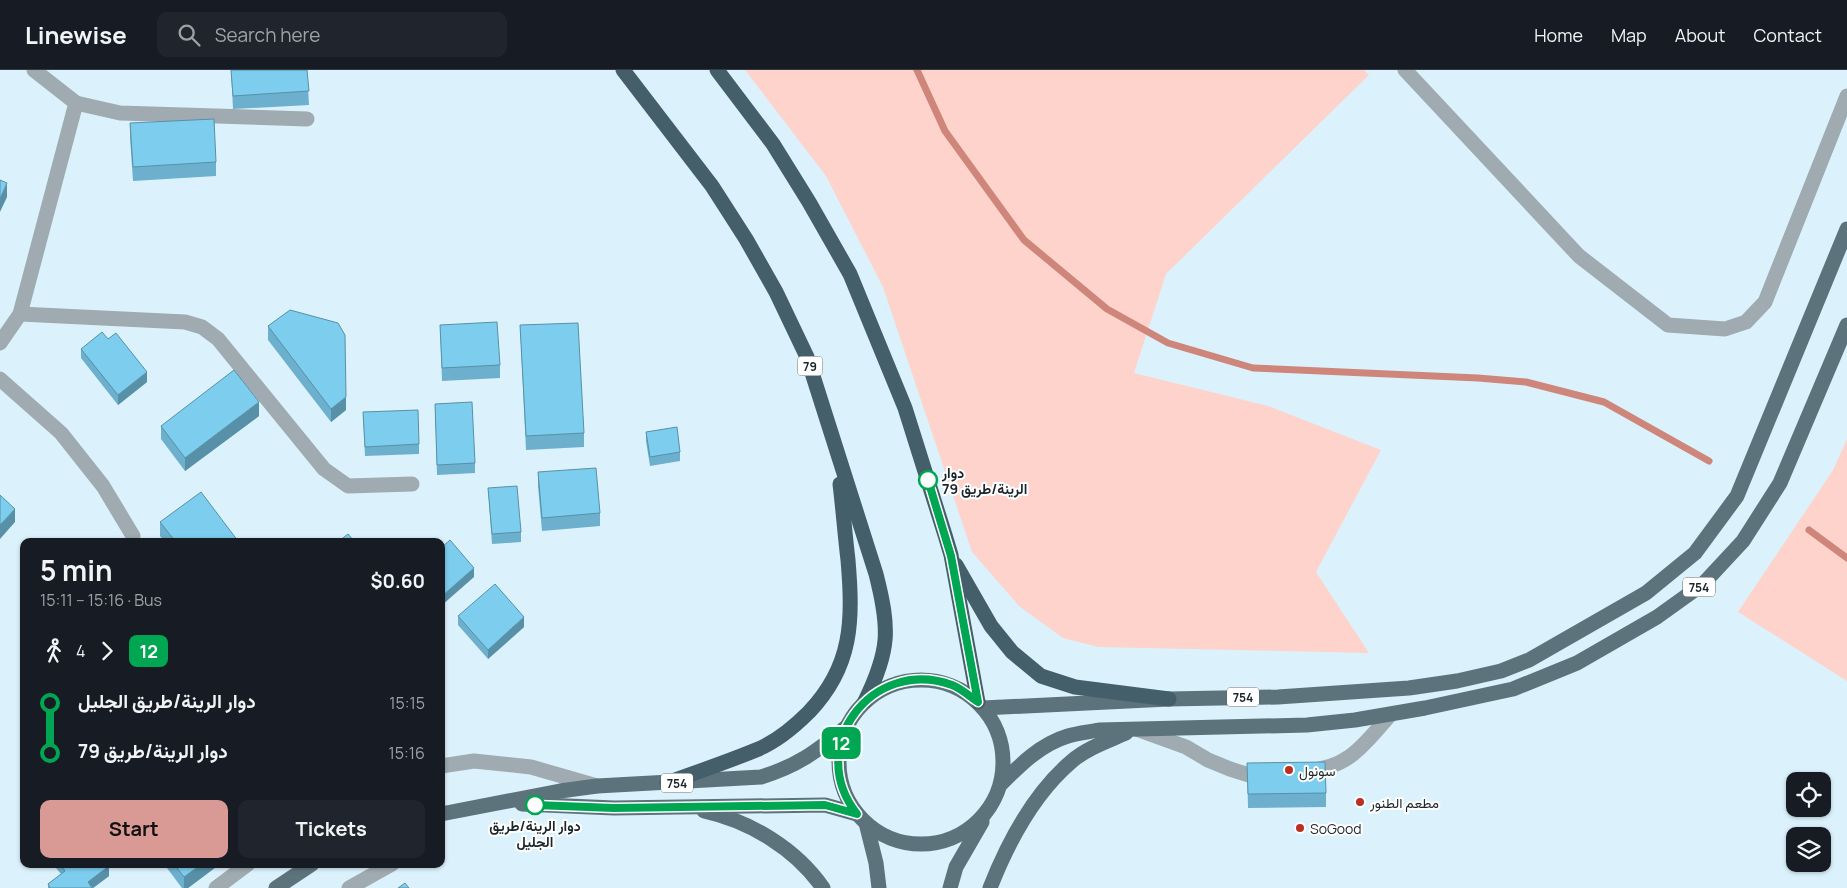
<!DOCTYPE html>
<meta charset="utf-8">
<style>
body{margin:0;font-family:Manrope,Vazirmatn,sans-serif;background:#20242c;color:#f1f3f6;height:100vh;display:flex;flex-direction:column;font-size:19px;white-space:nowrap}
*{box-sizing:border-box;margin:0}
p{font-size:16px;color:#9ea1a6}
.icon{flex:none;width:28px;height:28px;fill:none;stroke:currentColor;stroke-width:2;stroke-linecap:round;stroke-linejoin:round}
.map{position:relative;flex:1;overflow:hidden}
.side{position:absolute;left:20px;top:468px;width:425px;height:330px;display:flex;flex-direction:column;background:#171b24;border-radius:10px;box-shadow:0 1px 4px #0004}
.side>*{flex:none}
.badge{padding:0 10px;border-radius:8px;font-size:18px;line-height:32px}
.buttons{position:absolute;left:1786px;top:702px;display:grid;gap:10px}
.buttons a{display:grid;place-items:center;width:45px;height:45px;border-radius:10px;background:#171b24;box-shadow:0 1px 4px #0004;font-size:25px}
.map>.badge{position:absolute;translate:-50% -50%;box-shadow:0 0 0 2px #fff}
.legs{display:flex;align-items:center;gap:8px;height:55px;padding:0 20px;font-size:16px}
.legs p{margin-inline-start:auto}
.overview{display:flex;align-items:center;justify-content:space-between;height:85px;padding:0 20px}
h1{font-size:28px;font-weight:700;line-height:38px}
.primary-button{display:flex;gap:10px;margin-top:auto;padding:10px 20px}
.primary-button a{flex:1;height:58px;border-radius:10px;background:#d99a96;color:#111;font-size:20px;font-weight:700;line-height:58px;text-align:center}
.primary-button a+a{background:#20242c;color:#f1f3f6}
ul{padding:0 20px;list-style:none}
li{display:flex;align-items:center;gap:18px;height:50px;font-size:19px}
li i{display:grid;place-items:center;width:8px;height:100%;margin:0 6px;background:currentColor}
li i::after{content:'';width:12px;height:12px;margin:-6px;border:4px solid;border-radius:50%;background:#171b24}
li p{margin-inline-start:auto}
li:first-child i{background:linear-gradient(#0000 50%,currentColor 0)}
li:last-child i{background:linear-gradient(currentColor 50%,#0000 0)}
header{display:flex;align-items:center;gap:30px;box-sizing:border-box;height:70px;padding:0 25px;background:#171b24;border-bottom:1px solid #363941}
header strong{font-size:24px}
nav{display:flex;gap:28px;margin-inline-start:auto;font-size:18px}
.search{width:350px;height:45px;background:#20242c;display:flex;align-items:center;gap:12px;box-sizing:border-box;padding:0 18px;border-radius:10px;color:#9ea1a6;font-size:19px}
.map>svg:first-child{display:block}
.green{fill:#fdd3cb}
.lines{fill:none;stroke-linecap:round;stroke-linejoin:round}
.stream{stroke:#ce867a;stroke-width:7}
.minor{stroke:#9fabb0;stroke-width:15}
.major{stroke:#5d737c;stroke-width:15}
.highway{stroke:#455f6a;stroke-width:15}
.wall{fill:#6cb0cd}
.shaded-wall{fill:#5890a7}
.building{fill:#7dcdee;stroke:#5890a7}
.line-1-casing{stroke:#fff;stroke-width:11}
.line-1{stroke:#00a651;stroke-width:8}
.stop-1-dot{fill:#fff;stroke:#00a651;stroke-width:2.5}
.poi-dot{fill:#bb2e21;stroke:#fff;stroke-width:2}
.labels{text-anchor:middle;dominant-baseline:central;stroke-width:4;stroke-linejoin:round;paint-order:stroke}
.shield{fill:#fff;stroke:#5f666a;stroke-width:1}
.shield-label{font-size:12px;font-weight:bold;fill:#1b252a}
.stop-label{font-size:14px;font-weight:bold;fill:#1b252a;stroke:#fff;text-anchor:start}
.poi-label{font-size:14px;fill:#1b252a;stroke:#fff;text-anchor:start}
</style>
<header>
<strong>Linewise</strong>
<div class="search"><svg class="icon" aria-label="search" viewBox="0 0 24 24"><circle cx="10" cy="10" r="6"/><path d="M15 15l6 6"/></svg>Search here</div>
<nav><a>Home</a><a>Map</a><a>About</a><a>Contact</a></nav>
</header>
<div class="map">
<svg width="1847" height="818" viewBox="0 0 1847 818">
<rect width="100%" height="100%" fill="#dbf2fd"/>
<g class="green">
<path d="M 745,0 L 1364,0 L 1369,5 L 1166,204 L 1134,303 L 1268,336 L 1381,380 L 1316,502 L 1369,583 L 1098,577 L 1063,568 L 1019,536 L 972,482 L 883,217 L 826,106 Z"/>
<path d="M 1847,369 L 1847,611 L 1738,542 L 1833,400 Z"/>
</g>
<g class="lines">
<g class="stream">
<path d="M 917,0 L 945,61 L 1024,170 L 1107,239 L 1168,273 L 1253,298 L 1478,308 L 1526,312 L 1604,332 L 1709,391"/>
<path d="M 1809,460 L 1847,488"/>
</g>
<g class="minor">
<path d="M 34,0 L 76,33 L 120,43 L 307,49"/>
<path d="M 1405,0 L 1579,186 L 1668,255 L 1725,259 L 1746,252 L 1765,232 L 1847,26"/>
<path d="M 20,244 L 185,252 L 202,257 L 218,269 L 324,399 L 348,416 L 412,414"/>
<path d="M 0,273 L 20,244 L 76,33"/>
<path d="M 0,309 L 61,363 L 103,416 L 133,466"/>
<path d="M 1139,660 L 1186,677 L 1208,690 L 1230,699 L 1249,705 L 1266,704"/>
<path d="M 441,696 L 474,691 L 531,697 L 597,716"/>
<path d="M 1306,701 C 1350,698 1364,674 1391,644"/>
<path d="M 216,818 L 248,794"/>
<path d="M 349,818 L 392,794"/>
</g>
<g class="major">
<circle cx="921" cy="692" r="82"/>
<path d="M 983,638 L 1169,629 L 1278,627 L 1409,618 L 1457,611 L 1501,601 L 1529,590 L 1646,523 L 1695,483 L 1737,426 L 1847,159"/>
<path d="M 1001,714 C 1021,694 1041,674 1068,666 C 1078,663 1089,662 1099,660 L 1307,655 L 1355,650 L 1425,638 L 1513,619 L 1577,593 L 1657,547 L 1703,514 L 1743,471 L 1780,413 L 1847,255"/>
<path d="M 522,734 L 614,738 L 825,735 L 857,744"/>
<path d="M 704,741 C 750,751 796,779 823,818"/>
<path d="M 441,744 L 560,721 L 597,716 L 761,707 C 797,696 816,682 845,658"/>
<path d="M 866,753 L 876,793 L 879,818"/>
<path d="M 276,818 L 312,794"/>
<path d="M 950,818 L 956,797 L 982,752"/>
<path d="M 990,818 C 1008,772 1033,724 1072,691 C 1087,678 1108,671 1126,663"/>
</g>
<g class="highway">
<path d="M 623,0 L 712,116 L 746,169 L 776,222 L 807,287 L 876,504 C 890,559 890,580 865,631"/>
<path d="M 717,0 L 773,74 L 809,132 L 850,204 L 905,338 L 945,465 L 951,485 L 978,632"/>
<path d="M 956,495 L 991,556 L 1012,582 L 1041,606 L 1075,617 L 1169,629"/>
<path d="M 667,713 C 697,702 727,692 756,680 C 776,672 794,657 809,642 C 853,596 853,550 848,490 C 845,465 843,439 840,414"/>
</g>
</g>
<g class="wall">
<path d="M 231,0 L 307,0 L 309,35 L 233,39 Z"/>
<path d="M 130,53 L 216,92 L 216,106 L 133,111 L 130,67 Z"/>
<path d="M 440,255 L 500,295 L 500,308 L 442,311 Z"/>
<path d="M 520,255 L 584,363 L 584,377 L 526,380 Z"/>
<path d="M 268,256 L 346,340 L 331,352 L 268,270 Z"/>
<path d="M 108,269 L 147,312 L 118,335 L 81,288 L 81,279 Z"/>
<path d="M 435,334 L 475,393 L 475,403 L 437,405 Z"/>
<path d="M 363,342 L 419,374 L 419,384 L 365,386 Z"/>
<path d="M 259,346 L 185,401 L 161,369 L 161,356 Z"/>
<path d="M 646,362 L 680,382 L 680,391 L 650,396 L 646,371 Z"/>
<path d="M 538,402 L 600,443 L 600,456 L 542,461 L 538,416 Z"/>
<path d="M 488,418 L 521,462 L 521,472 L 492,474 Z"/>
<path d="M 160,452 L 238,471 L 164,471 L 160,466 Z"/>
<path d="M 458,546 L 524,557 L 488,589 L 458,555 Z"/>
<path d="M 1247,693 L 1326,723 L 1326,737 L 1248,738 Z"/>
<path d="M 56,794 L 107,794 L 109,806 L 93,818 L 48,818 L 48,814 L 61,804 L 56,798 Z"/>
<path d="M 164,794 L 220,794 L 188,818 L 182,818 Z"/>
</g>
<g class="shaded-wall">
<path d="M 7,113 L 7,127 L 0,142 L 0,129 Z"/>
<path d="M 147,302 L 147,312 L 118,335 L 118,325 Z"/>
<path d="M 346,327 L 346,340 L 331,352 L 331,339 Z"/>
<path d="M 259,332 L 259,346 L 185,401 L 185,388 Z"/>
<path d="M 15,439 L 15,452 L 0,469 L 0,455 Z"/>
<path d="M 474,498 L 474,507 L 441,536 L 441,527 Z"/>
<path d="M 524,547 L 524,557 L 488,589 L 488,580 Z"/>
<path d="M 202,794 L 220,794 L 188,818 L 184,818 L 184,807 Z"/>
<path d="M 109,796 L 109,806 L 93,818 L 88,812 Z"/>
</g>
<g class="building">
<path d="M 231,0 L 307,0 L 309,21 L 233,26 Z"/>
<path d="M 214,49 L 216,92 L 133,97 L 130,53 Z"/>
<path d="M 0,110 L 7,113 L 0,129 Z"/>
<path d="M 290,240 L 338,253 L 345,265 L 346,327 L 331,339 L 268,256 Z"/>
<path d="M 497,252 L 500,295 L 442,298 L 440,255 Z"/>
<path d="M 578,253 L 584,363 L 526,366 L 520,255 Z"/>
<path d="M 102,262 L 108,269 L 116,263 L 147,302 L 118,325 L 81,279 Z"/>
<path d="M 234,300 L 259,332 L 185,388 L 161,356 Z"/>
<path d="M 472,332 L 475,393 L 437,395 L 435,334 Z"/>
<path d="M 418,340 L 419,374 L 365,377 L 363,342 Z"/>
<path d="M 677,357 L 680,382 L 650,387 L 646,362 Z"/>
<path d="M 596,398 L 600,443 L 542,448 L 538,402 Z"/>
<path d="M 517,416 L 521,462 L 492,464 L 488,418 Z"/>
<path d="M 201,422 L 238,471 L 175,471 L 160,452 Z"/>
<path d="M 0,425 L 15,439 L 0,455 Z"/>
<path d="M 348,464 L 354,471 L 339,471 Z"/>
<path d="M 450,470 L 474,498 L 441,527 L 441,478 Z"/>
<path d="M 495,514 L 524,547 L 488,580 L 458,546 Z"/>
<path d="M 1325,692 L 1326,723 L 1248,724 L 1247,693 Z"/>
<path d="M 60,794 L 107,794 L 109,796 L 88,812 L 92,818 L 50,818 L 48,814 L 65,801 Z"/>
<path d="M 174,794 L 202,794 L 184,807 Z"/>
<path d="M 405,813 L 409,818 L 398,818 Z"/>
</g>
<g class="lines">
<defs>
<path id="line-1" d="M 535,735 L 614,738 L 825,735 L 857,744 C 804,677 872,586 952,615 C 962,619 969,626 978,632 L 951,486 L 928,410"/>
</defs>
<use href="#line-1" class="line-1-casing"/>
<use href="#line-1" class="line-1"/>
</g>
<g class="stop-1-dot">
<circle cx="928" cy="410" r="9"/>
<circle cx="535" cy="735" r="9"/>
</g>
<g class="poi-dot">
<circle cx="1289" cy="700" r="5"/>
<circle cx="1360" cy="732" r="5"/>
<circle cx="1300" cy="758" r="5"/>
</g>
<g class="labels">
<g class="shield">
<rect x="797.5" y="286.5" width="25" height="19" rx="4"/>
<rect x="1683" y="507.5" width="32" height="19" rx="4"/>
<rect x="1227" y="617.5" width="32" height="19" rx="4"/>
<rect x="661" y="703.5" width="32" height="19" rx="4"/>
</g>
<g class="shield-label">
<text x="810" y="296">79</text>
<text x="1699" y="517">754</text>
<text x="1243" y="627">754</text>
<text x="677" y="713">754</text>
</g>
<g class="stop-label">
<text x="942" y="402">دوار<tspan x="942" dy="16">الرينة/طريق 79</tspan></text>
<text x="535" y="755" text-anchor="middle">دوار الرينة/طريق<tspan x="535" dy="16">الجليل</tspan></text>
</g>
<g class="poi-label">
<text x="1299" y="700">سونول</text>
<text x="1370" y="732">مطعم الطنور</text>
<text x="1310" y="758">SoGood</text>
</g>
</g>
</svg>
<div class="buttons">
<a><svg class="icon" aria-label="locate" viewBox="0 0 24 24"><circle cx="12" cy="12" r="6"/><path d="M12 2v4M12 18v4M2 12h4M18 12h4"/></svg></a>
<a><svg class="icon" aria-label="layers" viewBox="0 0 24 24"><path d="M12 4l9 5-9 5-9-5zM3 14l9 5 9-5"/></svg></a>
</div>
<b class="badge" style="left:841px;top:673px;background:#00a651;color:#fff">12</b>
<section class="side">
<div class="overview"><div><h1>5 min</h1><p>15:11 – 15:16 · Bus</p></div><b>$0.60</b></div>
<div class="legs"><svg class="icon" aria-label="walk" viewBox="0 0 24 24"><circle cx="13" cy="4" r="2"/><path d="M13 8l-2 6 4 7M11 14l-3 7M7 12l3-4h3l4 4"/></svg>4<svg class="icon" aria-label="forward" viewBox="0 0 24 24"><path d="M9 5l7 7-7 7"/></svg><b class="badge" style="background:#00a651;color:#fff">12</b></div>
<ul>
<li><i style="color:#00a651"></i><b>دوار الرينة/طريق الجليل</b><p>15:15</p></li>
<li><i style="color:#00a651"></i><b>دوار الرينة/طريق 79</b><p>15:16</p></li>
</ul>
<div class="primary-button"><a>Start</a><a>Tickets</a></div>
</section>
</div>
